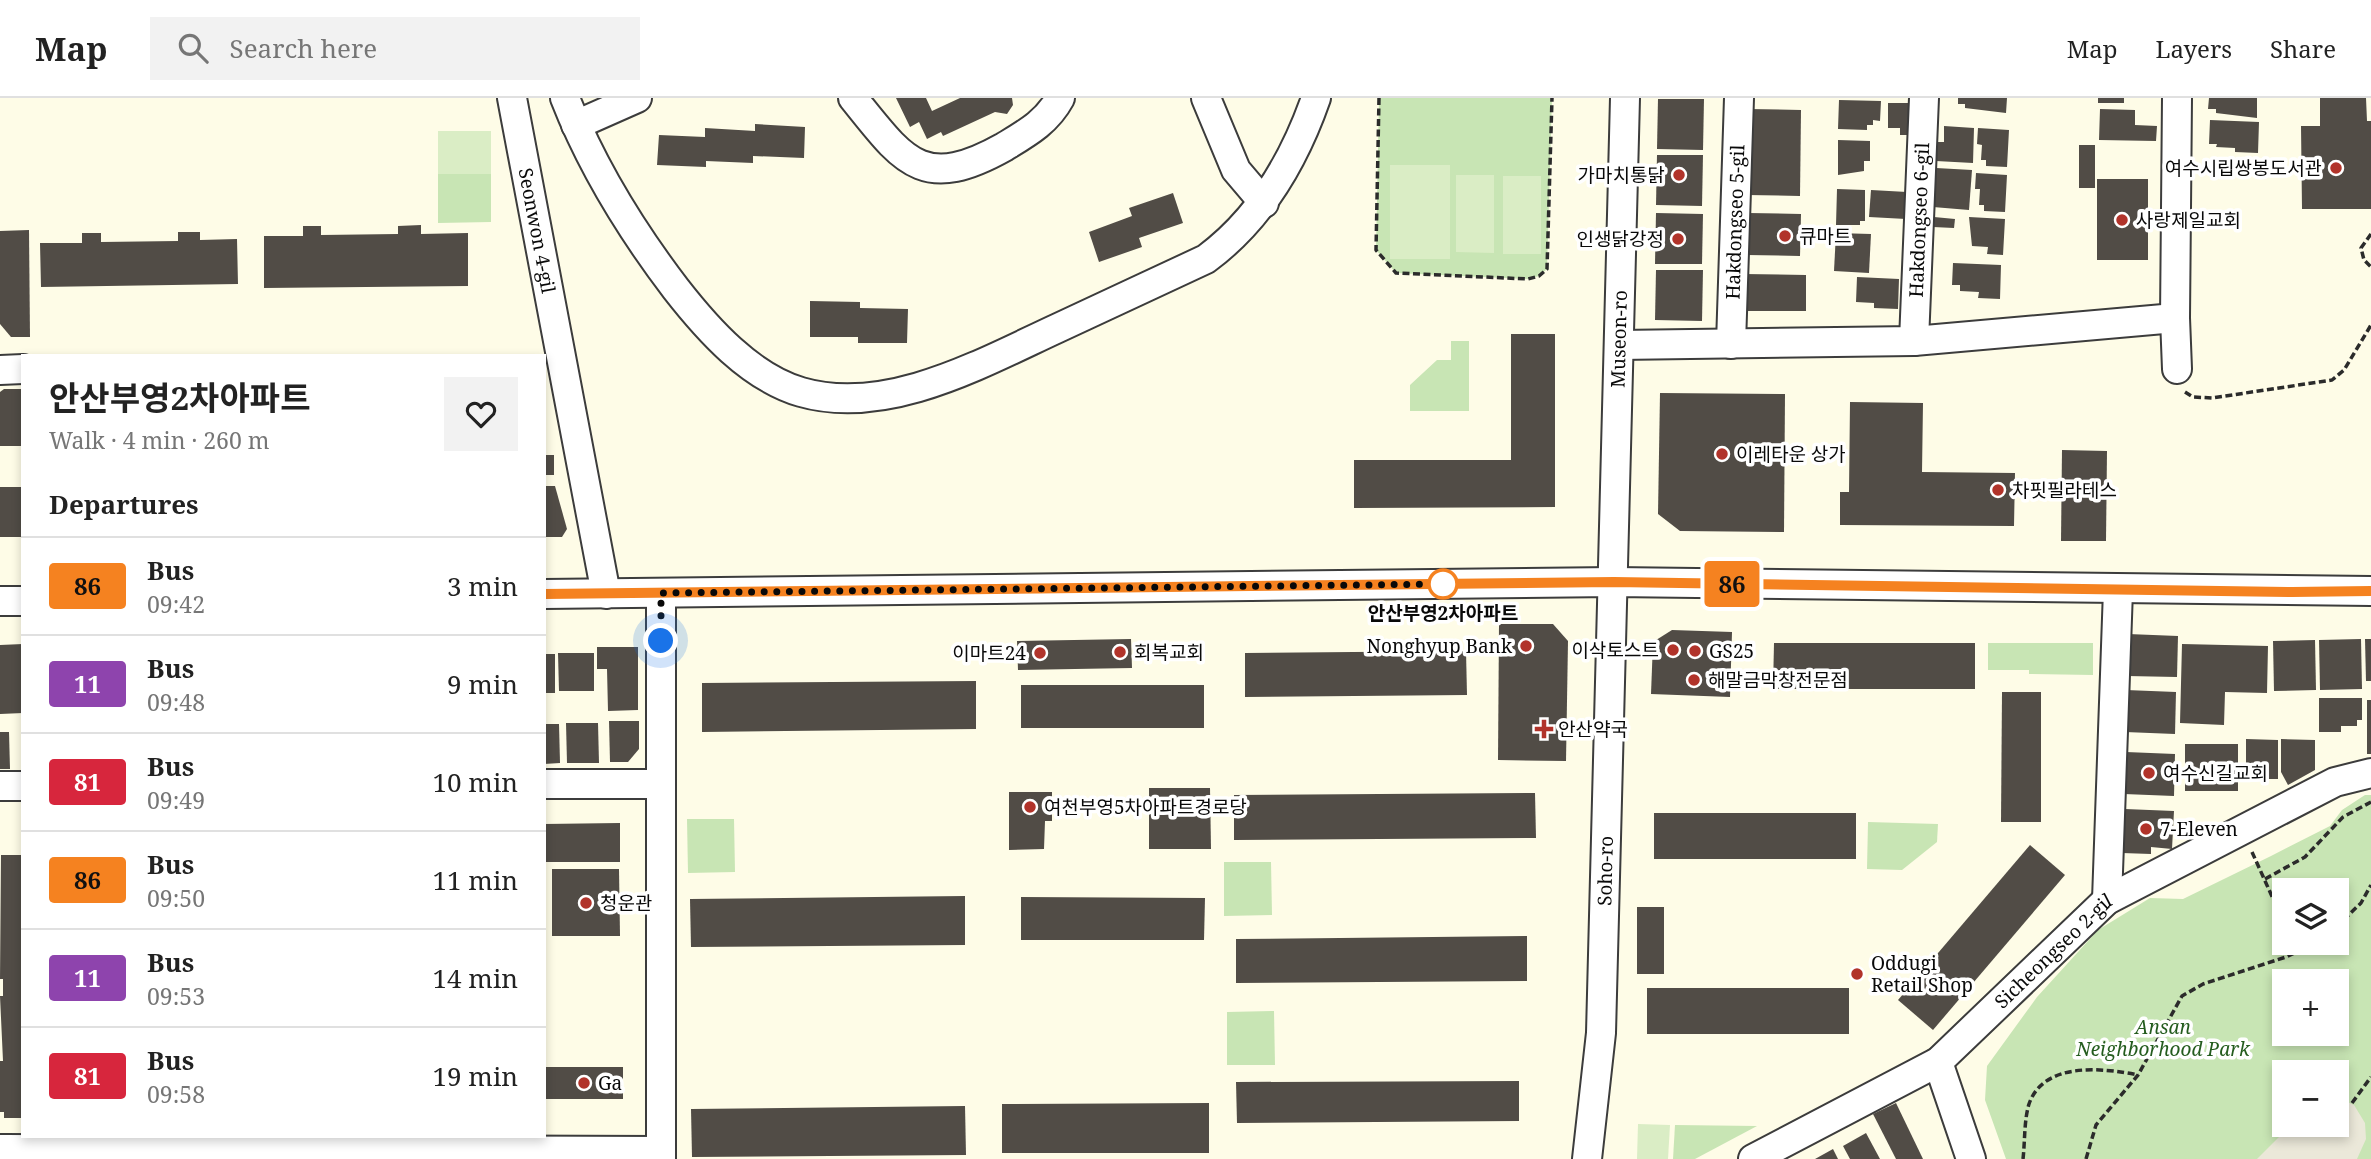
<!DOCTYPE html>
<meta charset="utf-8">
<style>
body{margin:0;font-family:"Noto Serif","Noto Sans KR",serif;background:#f2f2f2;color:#222;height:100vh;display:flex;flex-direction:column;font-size:26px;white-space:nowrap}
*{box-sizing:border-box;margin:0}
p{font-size:23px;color:#767676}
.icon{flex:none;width:38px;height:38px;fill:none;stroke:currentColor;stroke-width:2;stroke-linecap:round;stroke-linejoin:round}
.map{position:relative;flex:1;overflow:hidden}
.sheet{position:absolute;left:21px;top:256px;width:525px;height:784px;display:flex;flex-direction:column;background:#fff;border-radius:0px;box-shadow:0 4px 10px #0003}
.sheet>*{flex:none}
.badge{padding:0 14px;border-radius:5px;font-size:24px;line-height:46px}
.tools{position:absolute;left:2272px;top:780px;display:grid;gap:14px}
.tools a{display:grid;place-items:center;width:77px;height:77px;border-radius:0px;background:#fff;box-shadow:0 4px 10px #0003;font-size:35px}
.you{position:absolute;width:35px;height:35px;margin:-18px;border:5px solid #fff;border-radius:50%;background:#1a73e8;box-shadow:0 0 0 10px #1a73e833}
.map>.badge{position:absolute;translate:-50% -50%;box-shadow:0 0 0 4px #fff}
h2{padding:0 28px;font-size:26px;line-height:63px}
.round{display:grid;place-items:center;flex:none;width:74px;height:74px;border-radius:0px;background:#f2f2f2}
.overview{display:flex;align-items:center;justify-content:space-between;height:119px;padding:0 28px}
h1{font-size:33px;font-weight:700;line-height:52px}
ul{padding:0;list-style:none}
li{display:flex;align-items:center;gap:21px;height:98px;padding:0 28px;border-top:2px solid #e0e0e0}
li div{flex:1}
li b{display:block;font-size:26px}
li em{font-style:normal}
li .badge{min-width:77px;font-weight:700;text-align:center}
header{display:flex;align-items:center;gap:42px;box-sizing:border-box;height:98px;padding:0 35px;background:#fff;border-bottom:2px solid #e0e0e0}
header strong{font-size:33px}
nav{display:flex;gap:38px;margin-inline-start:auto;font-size:24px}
.search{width:490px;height:63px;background:#f2f2f2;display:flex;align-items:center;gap:18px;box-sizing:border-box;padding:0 24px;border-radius:0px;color:#767676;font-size:26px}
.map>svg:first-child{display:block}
.green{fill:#c8e5b4;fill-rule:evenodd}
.pitch{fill:#daedc5}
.plaza{fill:#ebe8d9}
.building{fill:#514c46}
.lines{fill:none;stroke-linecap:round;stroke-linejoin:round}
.minor-casing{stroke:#3c3c3c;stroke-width:32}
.path{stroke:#2b2b2b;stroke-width:3.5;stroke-dasharray:7 3.5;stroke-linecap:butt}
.minor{stroke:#fff;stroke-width:28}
.line-casing{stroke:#fff;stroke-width:16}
.line{stroke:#f58220;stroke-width:10}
.walk{stroke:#090909;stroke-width:7;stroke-dasharray:0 12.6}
.poi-dot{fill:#b1332a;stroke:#fff;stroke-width:2.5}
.stop-dot{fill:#fff;stroke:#f58220;stroke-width:3.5}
.labels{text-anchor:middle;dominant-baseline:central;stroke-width:7;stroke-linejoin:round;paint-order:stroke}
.poi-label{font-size:19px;fill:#090909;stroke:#fff;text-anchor:start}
.street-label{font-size:19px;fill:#090909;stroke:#fff}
.stop-label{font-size:19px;font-weight:bold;fill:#090909;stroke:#fff}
.park-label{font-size:19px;font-style:italic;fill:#245c1e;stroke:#fff}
</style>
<header>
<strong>Map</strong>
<div class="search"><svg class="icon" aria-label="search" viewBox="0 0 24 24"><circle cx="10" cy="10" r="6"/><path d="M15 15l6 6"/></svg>Search here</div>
<nav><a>Map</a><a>Layers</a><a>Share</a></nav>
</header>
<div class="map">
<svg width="2371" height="1061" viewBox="0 0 2371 1061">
<rect width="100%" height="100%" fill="#fefce7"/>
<g class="green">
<path d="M 1379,0 L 1552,0 L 1547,171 L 1539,178 L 1528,181 L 1396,175 L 1376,152 Z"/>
<path d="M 438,76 L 491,76 L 491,124 L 438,125 Z"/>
<path d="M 1451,243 L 1469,243 L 1469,313 L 1410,313 L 1410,287 L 1437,262 L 1451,262 Z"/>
<path d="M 1988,545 L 2093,545 L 2093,577 L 2029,576 L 2029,572 L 1988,572 Z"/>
<path d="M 2365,697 L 2371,697 L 2371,1061 L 2006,1061 L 1985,1002 L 1987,968 L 2037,899 L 2098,832 L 2150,800 L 2183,801 L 2271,758 L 2330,728 L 2342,712 ZM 2284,793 L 2336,793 L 2336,845 L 2284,845 ZM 2284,884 L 2336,884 L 2336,936 L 2284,936 ZM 2284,975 L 2336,975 L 2336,1027 L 2284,1027 Z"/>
<path d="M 687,721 L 734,721 L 735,774 L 688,775 Z"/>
<path d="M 1868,724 L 1938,726 L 1937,744 L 1902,772 L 1867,771 Z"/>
<path d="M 1224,764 L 1271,764 L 1272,817 L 1224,818 Z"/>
<path d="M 1274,913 L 1275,967 L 1227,967 L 1227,914 Z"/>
<path d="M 1675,1027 L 1757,1028 L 1695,1061 L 1673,1061 Z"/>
</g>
<g class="pitch">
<rect x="438" y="33" width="53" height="43"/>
<rect x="1390" y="67" width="60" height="94"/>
<path d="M 1456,77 L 1494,77 L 1494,155 L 1456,154 Z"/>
<rect x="1503" y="78" width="38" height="78"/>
<path d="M 1638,1026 L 1670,1027 L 1668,1061 L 1637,1061 Z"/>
</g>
<path class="plaza" d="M 2336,999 L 2354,1007 L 2365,1025 L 2366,1041 L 2357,1061 L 2257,1061 L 2291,1027 L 2336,1027 Z"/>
<g class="building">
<path d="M 896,0 L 926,0 L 932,13 L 960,0 L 1012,0 L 1013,7 L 1007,16 L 995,14 L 943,38 L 941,34 L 927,41 L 919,24 L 910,29 Z"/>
<path d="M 1958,0 L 2007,0 L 2006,15 L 1965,10 L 1965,6 L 1958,6 Z"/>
<rect x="2098" y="0" width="26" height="5"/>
<path d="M 2209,0 L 2257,0 L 2257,20 L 2216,15 L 2216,11 L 2208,11 Z"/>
<path d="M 2320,0 L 2366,0 L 2367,23 L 2371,23 L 2371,111 L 2302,111 L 2301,28 L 2320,28 Z"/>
<path d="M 1658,1 L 1704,1 L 1703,52 L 1657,51 Z"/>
<path d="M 1839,2 L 1881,3 L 1880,23 L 1873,22 L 1873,27 L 1867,27 L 1867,32 L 1838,31 Z"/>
<path d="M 1888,5 L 1912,5 L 1912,37 L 1900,37 L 1900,30 L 1888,30 Z"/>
<path d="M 1748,11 L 1801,12 L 1800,98 L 1747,97 Z"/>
<path d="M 2100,11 L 2135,12 L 2135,27 L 2157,28 L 2156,43 L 2099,42 Z"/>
<path d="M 2210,22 L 2259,24 L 2258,55 L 2235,54 L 2235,50 L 2216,49 L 2217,46 L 2209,46 Z"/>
<path d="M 755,26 L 805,29 L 804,60 L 753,58 L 753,65 L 706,63 L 706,69 L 657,67 L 659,37 L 705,39 L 705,30 L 755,33 Z"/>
<path d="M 1944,28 L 1974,30 L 1973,65 L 1936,63 L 1937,44 L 1944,44 Z"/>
<path d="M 1978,30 L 2009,32 L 2007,69 L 1986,68 L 1986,62 L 1981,62 L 1982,47 L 1977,46 Z"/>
<path d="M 1838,42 L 1870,43 L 1870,63 L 1864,63 L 1864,73 L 1838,77 Z"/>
<rect x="2079" y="47" width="16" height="43"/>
<path d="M 1657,57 L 1703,57 L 1702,108 L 1656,107 Z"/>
<path d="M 1936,70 L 1972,72 L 1969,112 L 1933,109 Z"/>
<path d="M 1976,75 L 2007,77 L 2005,114 L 1984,113 L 1984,107 L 1979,107 L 1980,91 L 1975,91 Z"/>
<rect x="2097" y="81" width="51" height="81"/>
<path d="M 1837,91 L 1865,92 L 1865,123 L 1860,123 L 1860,127 L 1836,127 Z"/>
<path d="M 1871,92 L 1907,94 L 1906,121 L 1869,119 Z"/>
<path d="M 1173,95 L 1183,125 L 1139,140 L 1142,149 L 1099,164 L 1089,134 L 1132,118 L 1129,110 Z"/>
<path d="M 1656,115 L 1703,116 L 1702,166 L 1655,166 Z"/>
<path d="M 1748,115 L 1801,116 L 1800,158 L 1747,157 Z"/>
<path d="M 1934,119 L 1955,121 L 1954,130 L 1933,129 Z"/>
<path d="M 1969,119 L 2005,121 L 2003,157 L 1987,156 L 1988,149 L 1972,148 Z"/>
<path d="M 421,127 L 421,136 L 468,135 L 468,188 L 264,190 L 264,138 L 303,138 L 303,128 L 321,128 L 321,137 L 398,136 L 398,128 Z"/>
<path d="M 29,132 L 30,239 L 11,239 L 0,226 L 0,133 Z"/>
<path d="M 178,134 L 200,134 L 200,142 L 237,141 L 238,186 L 41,189 L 40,145 L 82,145 L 82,135 L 101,135 L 101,144 L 178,143 Z"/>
<path d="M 1836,135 L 1871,136 L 1869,175 L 1834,173 Z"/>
<path d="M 1953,165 L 2001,167 L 2000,201 L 1978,200 L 1979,194 L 1960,193 L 1960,187 L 1952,187 Z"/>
<path d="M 1656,172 L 1703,172 L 1702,223 L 1655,222 Z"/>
<path d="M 1743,176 L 1806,177 L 1806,213 L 1743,213 Z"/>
<path d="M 1857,179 L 1899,181 L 1898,211 L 1874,210 L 1874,205 L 1856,204 Z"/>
<path d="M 810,203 L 860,204 L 860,210 L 908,211 L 907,245 L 858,245 L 858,239 L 810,239 Z"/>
<path d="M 1511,236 L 1555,236 L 1555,409 L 1354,410 L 1354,362 L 1511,362 Z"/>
<path d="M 4,291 L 23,291 L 23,348 L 0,348 L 0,294 Z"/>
<path d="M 1660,295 L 1785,296 L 1784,434 L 1680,433 L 1658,416 Z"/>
<path d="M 1850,304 L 1923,305 L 1922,374 L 2015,375 L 2014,428 L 1840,427 L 1840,394 L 1849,394 Z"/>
<path d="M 2062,352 L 2107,353 L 2106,443 L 2061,443 Z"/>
<rect x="544" y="357" width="10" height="20"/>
<path d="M 544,388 L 555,388 L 567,431 L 562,439 L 544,439 Z"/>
<rect x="0" y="389" width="23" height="50"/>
<path d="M 1499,526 L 1553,526 L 1568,543 L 1566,663 L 1498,662 Z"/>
<path d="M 1672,532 L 1732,534 L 1730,599 L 1651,596 L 1653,544 Z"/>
<path d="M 2128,536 L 2178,538 L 2177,579 L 2127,578 Z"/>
<path d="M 1131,541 L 1132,570 L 1018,572 L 1017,543 Z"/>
<path d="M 2361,541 L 2362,591 L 2320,592 L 2319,542 Z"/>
<path d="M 2365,541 L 2371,541 L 2371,583 L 2366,583 Z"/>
<path d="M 2315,542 L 2316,592 L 2274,593 L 2273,543 Z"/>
<path d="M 1774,545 L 1975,545 L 1975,591 L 1773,591 Z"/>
<path d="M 23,546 L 23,615 L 0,616 L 0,547 Z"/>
<path d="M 2182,546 L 2268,548 L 2267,595 L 2225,594 L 2224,627 L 2180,625 Z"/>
<path d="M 597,549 L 638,549 L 638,612 L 608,613 L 607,571 L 597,571 Z"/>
<path d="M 1466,553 L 1467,597 L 1245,599 L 1245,555 Z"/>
<path d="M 558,555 L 594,555 L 594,593 L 559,593 Z"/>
<rect x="544" y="556" width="11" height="39"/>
<path d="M 976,583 L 976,631 L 702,634 L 702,585 Z"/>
<rect x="1021" y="587" width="183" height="43"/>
<path d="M 2126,592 L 2176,594 L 2175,636 L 2125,634 Z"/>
<path d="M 2002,594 L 2041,594 L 2041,724 L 2001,724 Z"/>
<path d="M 2319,600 L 2362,600 L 2362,622 L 2357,622 L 2357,628 L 2341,628 L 2341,634 L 2319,634 Z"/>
<rect x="2367" y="602" width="4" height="54"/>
<path d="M 609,623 L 639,623 L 639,651 L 628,664 L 610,664 Z"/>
<path d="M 566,625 L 598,625 L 599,665 L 567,665 Z"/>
<path d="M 544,626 L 559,626 L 560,665 L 544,666 Z"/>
<path d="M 0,634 L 9,634 L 10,671 L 0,671 Z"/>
<path d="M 2246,641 L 2278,642 L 2278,681 L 2246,681 Z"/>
<path d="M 2281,641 L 2315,642 L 2315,672 L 2288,687 L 2281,674 Z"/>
<rect x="2185" y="646" width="53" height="47"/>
<path d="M 2126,654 L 2175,656 L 2174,698 L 2124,696 Z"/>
<path d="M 1149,690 L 1210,690 L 1211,751 L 1149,751 Z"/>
<path d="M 1009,694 L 1052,694 L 1052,723 L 1045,723 L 1044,751 L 1009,752 Z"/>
<path d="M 1535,695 L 1536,740 L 1234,742 L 1234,697 Z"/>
<path d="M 2125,711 L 2174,713 L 2172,751 L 2151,749 L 2151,756 L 2122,755 Z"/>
<rect x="1654" y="715" width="202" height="46"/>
<path d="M 620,725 L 620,764 L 544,764 L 544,726 Z"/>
<path d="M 2030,747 L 2065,777 L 1933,932 L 1898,902 Z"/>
<path d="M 1,757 L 23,757 L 23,1020 L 4,1020 L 4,1014 L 0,1014 L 0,963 L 3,963 L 0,898 L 3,898 L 3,881 L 0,881 Z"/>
<path d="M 552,771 L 619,771 L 620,838 L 552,838 Z"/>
<path d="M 965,798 L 965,847 L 691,849 L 690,801 Z"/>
<path d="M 1021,799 L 1205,800 L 1204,842 L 1021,842 Z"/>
<rect x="1637" y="809" width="27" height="67"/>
<path d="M 1527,838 L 1527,883 L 1236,885 L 1236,841 Z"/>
<rect x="1647" y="890" width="202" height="46"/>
<rect x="544" y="969" width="79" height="32"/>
<path d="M 1519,983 L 1519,1023 L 1237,1025 L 1236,984 Z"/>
<path d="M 1209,1005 L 1209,1055 L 1002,1055 L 1002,1006 Z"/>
<path d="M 1896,1005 L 1923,1061 L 1896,1061 L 1873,1016 Z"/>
<path d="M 965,1008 L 966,1057 L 692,1059 L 691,1011 Z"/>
<path d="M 1866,1035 L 1880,1061 L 1850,1061 L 1843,1048 Z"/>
<path d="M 1833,1051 L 1838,1061 L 1815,1061 Z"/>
</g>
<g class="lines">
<defs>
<g id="minor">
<path id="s1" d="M 512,0 L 606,496"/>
<path d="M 565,0 C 592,69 631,132 676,191 C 708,232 750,279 801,294 C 887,319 982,265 1058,230 C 1107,207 1157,184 1206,161 C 1260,121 1294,63 1316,0"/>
<path d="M 853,0 C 903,62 922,95 1004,49 C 1027,35 1047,24 1060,0"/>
<path d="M 1206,0 L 1236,72 L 1264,105"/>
<path d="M 2177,0 L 2175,220 L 2177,271"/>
<path d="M 576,27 L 637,0"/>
<path id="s2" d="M 1914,243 L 1924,0"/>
<path id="s3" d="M 1731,246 L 1739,0"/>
<path d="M 1619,247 L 1914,243 L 2175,220"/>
<path d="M 0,272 L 23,271"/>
<path d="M 661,495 L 661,1061"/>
<path d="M 544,496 L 1614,484 L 2371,493"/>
<path d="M 0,503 L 23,503"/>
<path d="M 544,686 L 661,686"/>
<path d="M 0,688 L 23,688"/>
<path d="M 2107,802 L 2118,492"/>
<path d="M 1938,964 L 1971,1061"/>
<path d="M 0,1051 L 661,1053"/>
<path id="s4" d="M 1587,1061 L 1601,935 L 1625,0"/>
<path id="s5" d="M 1753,1061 L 1938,964 L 2107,802 L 2335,684 L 2371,675"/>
</g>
</defs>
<use href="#minor" class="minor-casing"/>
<g class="path">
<path d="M 1379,0 L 1376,152 L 1396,175 L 1528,181 L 1539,178 L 1547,171 L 1552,0"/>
<path d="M 2371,136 L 2361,150 L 2364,162 L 2371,169"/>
<path d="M 2185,294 L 2193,299 L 2212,300 L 2332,282 L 2344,272 L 2371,227"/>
<path d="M 2252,754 L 2284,825"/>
<path d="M 2265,781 L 2305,759 L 2343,719 L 2371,704"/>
<path d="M 2336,829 L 2361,805 L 2371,787"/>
<path d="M 2293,845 L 2297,854"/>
<path d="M 2352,1005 L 2371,979"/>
<path d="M 2023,1061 C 2025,1044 2024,1022 2029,1006 C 2044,963 2103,970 2138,977"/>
<path d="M 2086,1061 L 2096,1027 L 2138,977 L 2182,898 L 2203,886 L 2286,859 L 2316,845"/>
</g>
<use href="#minor" class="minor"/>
</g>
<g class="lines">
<defs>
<path id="line" d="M 544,496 L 1614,484 L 2292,494 L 2371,493"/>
</defs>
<use href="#line" class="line-casing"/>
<use href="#line" class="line"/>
<path class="walk" d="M 661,543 L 661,495 L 1447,486 L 1443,486"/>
</g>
<g class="poi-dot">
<circle cx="2336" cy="70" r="7"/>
<circle cx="1679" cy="77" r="7"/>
<circle cx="2122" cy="122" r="7"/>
<circle cx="1785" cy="138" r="7"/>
<circle cx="1678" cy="141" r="7"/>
<circle cx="1722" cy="356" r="7"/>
<circle cx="1998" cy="392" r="7"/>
<circle cx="1526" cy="548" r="7"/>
<circle cx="1673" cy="552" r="7"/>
<circle cx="1695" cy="553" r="7"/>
<circle cx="1120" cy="554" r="7"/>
<circle cx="1040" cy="555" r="7"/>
<circle cx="1694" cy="582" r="7"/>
<path d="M1540.5 620.5h7v7h7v7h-7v7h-7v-7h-7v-7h7z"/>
<circle cx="2149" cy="675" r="7"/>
<circle cx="1030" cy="709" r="7"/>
<circle cx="2146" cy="731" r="7"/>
<circle cx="586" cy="805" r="7"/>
<circle cx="1857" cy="876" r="7"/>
<circle cx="584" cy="985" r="7"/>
</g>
<circle class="stop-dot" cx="1443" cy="486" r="14"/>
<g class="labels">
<g class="poi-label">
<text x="2322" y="70" text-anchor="end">여수시립쌍봉도서관</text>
<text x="1665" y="77" text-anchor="end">가마치통닭</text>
<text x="2136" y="122">사랑제일교회</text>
<text x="1799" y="138">큐마트</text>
<text x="1664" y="141" text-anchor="end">인생닭강정</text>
<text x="1736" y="356">이레타운 상가</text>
<text x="2012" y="392">차핏필라테스</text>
<text x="1512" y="548" text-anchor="end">Nonghyup Bank</text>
<text x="1659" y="552" text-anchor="end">이삭토스트</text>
<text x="1709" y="553">GS25</text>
<text x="1134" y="554">회복교회</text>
<text x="1026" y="555" text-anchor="end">이마트24</text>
<text x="1708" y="582">해말금막창전문점</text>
<text x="1558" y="631">안산약국</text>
<text x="2163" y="675">여수신길교회</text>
<text x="1044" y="709">여천부영5차아파트경로당</text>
<text x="2160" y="731">7-Eleven</text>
<text x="600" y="805">청운관</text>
<text x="1871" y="865">Oddugi<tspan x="1871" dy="22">Retail Shop</tspan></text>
<text x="598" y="985">Ga</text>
</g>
<g class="street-label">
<text stroke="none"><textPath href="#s2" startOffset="121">Hakdongseo 6-gil</textPath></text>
<text stroke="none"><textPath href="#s3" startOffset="122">Hakdongseo 5-gil</textPath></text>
<text stroke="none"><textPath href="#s1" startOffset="135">Seonwon 4-gil</textPath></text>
<text stroke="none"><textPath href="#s4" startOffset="821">Museon-ro</textPath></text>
<text stroke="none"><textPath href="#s4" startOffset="289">Soho-ro</textPath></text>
<text stroke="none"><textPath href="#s5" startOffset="369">Sicheongseo 2-gil</textPath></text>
</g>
<g class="stop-label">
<text x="1443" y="515">안산부영2차아파트</text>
</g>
<g class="park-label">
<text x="2163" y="929">Ansan<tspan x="2163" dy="22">Neighborhood Park</tspan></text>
</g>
</g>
</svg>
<div class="tools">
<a><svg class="icon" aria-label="layers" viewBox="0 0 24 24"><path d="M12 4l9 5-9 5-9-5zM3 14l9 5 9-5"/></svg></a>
<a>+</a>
<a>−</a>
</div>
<div class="you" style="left:661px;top:543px"></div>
<b class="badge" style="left:1732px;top:486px;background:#f58220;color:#111">86</b>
<section class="sheet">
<div class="overview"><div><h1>안산부영2차아파트</h1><p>Walk · 4 min · 260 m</p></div><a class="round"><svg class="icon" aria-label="heart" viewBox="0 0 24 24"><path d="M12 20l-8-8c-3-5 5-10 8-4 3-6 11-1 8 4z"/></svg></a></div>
<h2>Departures</h2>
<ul>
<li><span class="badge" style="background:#f58220;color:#111">86</span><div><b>Bus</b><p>09:42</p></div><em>3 min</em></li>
<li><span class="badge" style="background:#8e44ad;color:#fff">11</span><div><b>Bus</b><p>09:48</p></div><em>9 min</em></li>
<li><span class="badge" style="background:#d7263d;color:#fff">81</span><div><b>Bus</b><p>09:49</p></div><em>10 min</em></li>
<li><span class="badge" style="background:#f58220;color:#111">86</span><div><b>Bus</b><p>09:50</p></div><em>11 min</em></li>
<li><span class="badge" style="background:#8e44ad;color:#fff">11</span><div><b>Bus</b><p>09:53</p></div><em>14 min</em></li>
<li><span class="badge" style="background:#d7263d;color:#fff">81</span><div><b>Bus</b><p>09:58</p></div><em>19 min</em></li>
</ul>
</section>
</div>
